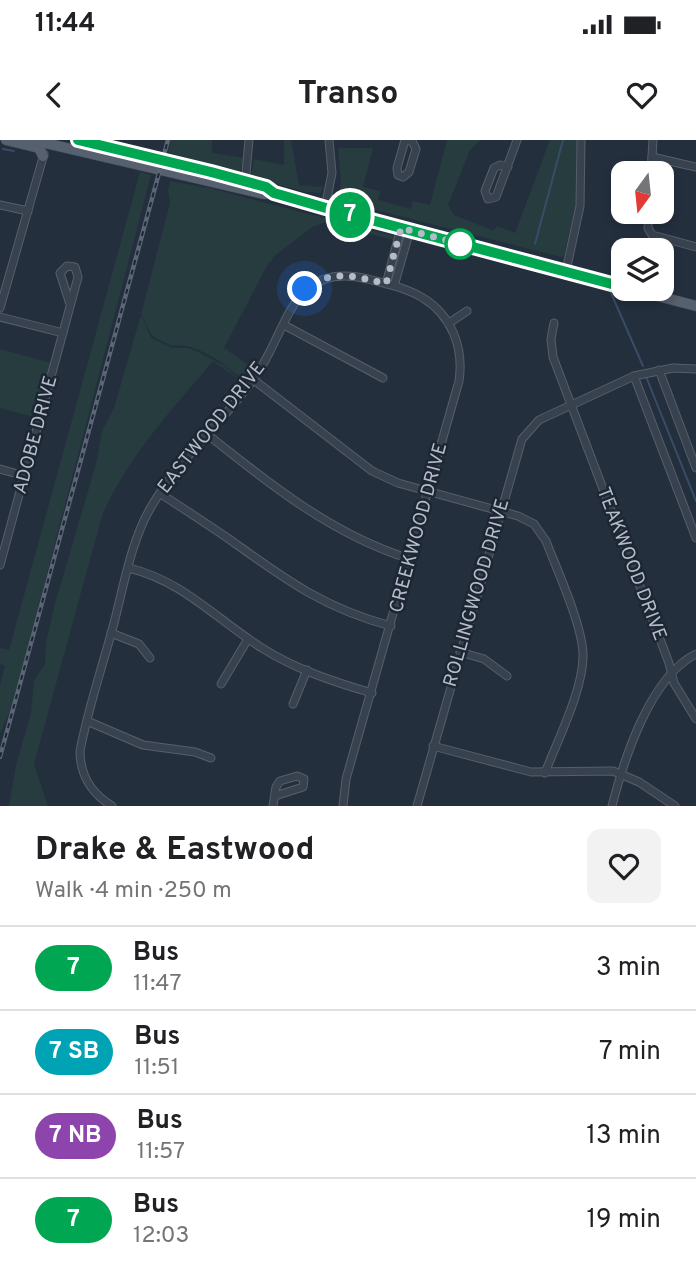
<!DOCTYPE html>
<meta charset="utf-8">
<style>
body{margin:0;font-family:Overpass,sans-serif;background:#f2f2f2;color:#202124;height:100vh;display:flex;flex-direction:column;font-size:26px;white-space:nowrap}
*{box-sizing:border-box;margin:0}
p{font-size:23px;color:#757577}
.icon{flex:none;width:38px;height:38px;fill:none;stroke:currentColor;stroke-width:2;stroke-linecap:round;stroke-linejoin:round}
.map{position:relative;height:666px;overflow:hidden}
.panel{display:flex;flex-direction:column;background:#fff;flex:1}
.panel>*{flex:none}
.badge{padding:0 14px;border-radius:23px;font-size:24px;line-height:46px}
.needle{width:46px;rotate:195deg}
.fabs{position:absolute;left:611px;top:21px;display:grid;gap:14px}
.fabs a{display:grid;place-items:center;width:63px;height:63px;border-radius:14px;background:#fff;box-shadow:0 4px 10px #0003;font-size:35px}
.you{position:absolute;width:35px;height:35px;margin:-18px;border:5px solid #fff;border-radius:50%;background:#1a73e8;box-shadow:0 0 0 10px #1a73e833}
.map>.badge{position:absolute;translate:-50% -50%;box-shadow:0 0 0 4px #fff}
.round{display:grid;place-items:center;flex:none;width:74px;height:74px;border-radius:14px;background:#f2f2f2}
.overview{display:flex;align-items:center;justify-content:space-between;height:119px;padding:0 35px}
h1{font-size:33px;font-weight:700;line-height:52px}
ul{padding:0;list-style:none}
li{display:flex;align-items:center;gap:21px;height:84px;padding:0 35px;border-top:2px solid #e0e0e0}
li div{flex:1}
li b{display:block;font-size:26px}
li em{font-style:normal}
li .badge{min-width:77px;font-weight:700;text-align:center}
.status{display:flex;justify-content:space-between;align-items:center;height:49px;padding:0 35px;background:#fff;direction:ltr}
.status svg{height:19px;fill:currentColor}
header{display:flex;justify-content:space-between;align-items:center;height:91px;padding:0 35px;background:#fff;font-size:32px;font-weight:700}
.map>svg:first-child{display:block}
.green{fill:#263c3f}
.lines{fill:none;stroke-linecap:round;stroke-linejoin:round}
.stream{stroke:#394c67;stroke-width:2}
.minor-casing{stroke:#565f6c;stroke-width:9}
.major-casing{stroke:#414a57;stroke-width:11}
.minor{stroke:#38414e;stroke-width:7}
.major{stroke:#56606e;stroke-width:10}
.rail-casing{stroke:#5a6575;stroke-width:4.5}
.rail{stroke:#1d2633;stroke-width:2;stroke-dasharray:5;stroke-linecap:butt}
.line-casing{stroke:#fff;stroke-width:16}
.line{stroke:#00a651;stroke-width:10}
.walk{stroke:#b4bcc9;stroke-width:7;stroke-dasharray:0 12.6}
.stop-dot{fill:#fff;stroke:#00a651;stroke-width:3.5}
.labels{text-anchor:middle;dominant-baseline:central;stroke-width:5;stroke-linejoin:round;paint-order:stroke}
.street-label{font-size:19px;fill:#b4bcc9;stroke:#1d2633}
</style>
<div class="status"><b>11:44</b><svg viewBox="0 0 49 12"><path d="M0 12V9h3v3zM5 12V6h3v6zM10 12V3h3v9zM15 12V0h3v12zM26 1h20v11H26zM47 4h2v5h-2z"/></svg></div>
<header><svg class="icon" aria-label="back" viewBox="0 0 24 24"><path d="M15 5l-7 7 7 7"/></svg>Transo<svg class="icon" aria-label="heart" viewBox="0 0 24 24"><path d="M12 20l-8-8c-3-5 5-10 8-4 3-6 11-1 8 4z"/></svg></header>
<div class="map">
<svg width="696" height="666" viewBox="0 0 696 666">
<rect width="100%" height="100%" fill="#242f3e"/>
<g class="green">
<path d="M 171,0 L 212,0 L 212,13 L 244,18 L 240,32 L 237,33 L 168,12 Z"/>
<path d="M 284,0 L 291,0 L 299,45 L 323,47 L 321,53 L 305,52 L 251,37 L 254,19 L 284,25 Z"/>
<path d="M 447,0 L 481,0 L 470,10 L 448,65 L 454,75 L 494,91 L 497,86 L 515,93 L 550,0 L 576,0 L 576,63 L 564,115 L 561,117 L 352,64 L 339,57 L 341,42 L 338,8 L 373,8 L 363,47 L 380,51 L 378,60 L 411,69 L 413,61 L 430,65 Z"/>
<path d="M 140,32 L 151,35 L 24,522 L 9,573 L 0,594 L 0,545 L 5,526 L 0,524 L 0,508 L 9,510 Z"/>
<path d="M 170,41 L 209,48 L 394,96 L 393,100 L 326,82 L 312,87 L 272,118 L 272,121 L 269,122 L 224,208 L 253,228 L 244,240 L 218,220 L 201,211 L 188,206 L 170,205 L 157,199 L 151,194 L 141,174 L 170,63 L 168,50 Z"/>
<path d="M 142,177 L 151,198 L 172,208 L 188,208 L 200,213 L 223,225 L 243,242 L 213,221 C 172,270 127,317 102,376 L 34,624 L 48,666 L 9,666 L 16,625 L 31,573 L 34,541 L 45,524 L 46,503 L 54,467 L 96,324 L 102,291 L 114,268 L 140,178 Z"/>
<path d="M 0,209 L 51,223 L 30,299 L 34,277 L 0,268 Z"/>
</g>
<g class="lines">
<g class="stream">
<path d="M 3,9 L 14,11"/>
<path d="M 535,104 L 563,0"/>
<path d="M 611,153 L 643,226"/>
<path d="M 647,239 L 696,361"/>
</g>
<defs>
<g id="minor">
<path d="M 405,0 L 397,28 L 398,35 L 403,37 L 409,32 L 416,9 L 412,1 L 405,1"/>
<path d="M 652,17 L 696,27"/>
<path d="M 508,27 L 500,25 L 494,28 L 485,51 L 488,59 L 496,57 L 517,0"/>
<path d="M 246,33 L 249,0"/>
<path d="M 651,33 L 653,0"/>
<path d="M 0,65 L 28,71"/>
<path d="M 325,68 L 332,33 L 329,0"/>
<path d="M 649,72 L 648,88 L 652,95 L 696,107"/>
<path d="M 566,131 L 580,66 L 581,0"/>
<path d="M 386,144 L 401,88"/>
<path d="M 394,146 L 410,90"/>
<path d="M 0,168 L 44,14"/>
<path d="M 0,177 L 63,193"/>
<path d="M 449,183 L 467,171"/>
<path d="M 554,183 L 551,199 L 553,217 L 669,523 L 674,543 L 696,579"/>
<path d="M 284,185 L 383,238"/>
<path d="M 659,230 L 696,328"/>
<path d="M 634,236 L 696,398"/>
<path d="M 254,240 L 372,331 L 398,343 L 518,376 L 534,384 L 546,401 C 557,430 582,484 583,514 C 584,548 558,599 545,633"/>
<path d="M 207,294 C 269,344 333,395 410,419"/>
<path d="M 0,329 L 25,336"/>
<path d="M 161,354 C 184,369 207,384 229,399 C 285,439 323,468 391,486"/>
<path d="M 0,425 L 78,137 L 75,127 L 67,126 L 60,133 L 70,164"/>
<path d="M 129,428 C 183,441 216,479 262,508 C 295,529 334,542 372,553"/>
<path d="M 111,493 L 139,504 L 150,518"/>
<path d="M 460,512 L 484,519 L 507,536"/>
<path d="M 221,544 L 248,499"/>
<path d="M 293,564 L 307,530"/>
<path d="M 87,581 L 143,605 L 195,612 L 211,618"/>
<path d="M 433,606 L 531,632 L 613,631 L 639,642 L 675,666"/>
<path d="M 112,666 C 92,654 80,635 80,611 C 88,568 103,525 114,483 C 124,445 131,401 151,367 C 178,321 219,285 251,243 C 289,194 287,120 368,139 C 387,144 407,148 423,158 C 452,176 464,208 459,241 L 346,639 L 343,666"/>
<path d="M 273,666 L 276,647 L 280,641 L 297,636 L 304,639 L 303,647 L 275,656"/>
<path d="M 417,666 L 522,299 L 539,280 L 634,236 L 673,228 L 696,229"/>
<path d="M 612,666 C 624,619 650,537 696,514"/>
</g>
<g id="major">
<path d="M 6,0 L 39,8 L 43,16"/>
<path d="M 32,0 L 264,54 L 274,53 L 623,147"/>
<path d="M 79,0 L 266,47 L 274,53"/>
<path d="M 631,149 L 696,166"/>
</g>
</defs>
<use href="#minor" class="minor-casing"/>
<use href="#major" class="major-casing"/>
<use href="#minor" class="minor"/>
<use href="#major" class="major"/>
<defs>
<path id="rail" d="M 0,617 L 168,0"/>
</defs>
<use href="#rail" class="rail-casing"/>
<use href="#rail" class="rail"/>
</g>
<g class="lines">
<defs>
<path id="line" d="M 78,0 L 211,32 L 266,47 L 274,53 L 326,68 L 623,147"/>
</defs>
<use href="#line" class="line-casing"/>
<use href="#line" class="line"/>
<path class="walk" d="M 305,149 C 331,129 356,136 386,144 L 401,88 L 460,104"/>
</g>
<circle class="stop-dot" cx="460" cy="104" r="14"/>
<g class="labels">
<g class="street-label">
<text transform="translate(212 288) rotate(-52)">EASTWOOD DRIVE</text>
<text transform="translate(36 295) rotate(-75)">ADOBE DRIVE</text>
<text transform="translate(419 388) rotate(-75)">CREEKWOOD DRIVE</text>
<text transform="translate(631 424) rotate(69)">TEAKWOOD DRIVE</text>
<text transform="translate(477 453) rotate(-74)">ROLLINGWOOD DRIVE</text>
</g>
</g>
</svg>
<div class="fabs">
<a><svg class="needle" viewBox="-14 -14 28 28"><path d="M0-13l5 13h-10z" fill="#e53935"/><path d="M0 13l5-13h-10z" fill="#757577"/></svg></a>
<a><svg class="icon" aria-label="layers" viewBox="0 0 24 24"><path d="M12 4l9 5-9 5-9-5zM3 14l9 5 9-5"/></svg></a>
</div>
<div class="you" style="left:305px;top:149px"></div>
<b class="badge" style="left:350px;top:75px;background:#00a651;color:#fff">7</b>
</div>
<section class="panel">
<div class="overview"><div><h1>Drake &amp; Eastwood</h1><p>Walk · 4 min · 250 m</p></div><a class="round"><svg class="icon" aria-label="heart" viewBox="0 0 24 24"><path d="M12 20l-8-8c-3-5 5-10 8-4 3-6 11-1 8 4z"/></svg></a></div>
<ul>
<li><span class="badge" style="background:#00a651;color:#fff">7</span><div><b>Bus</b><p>11:47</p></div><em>3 min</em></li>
<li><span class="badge" style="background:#00a3b4;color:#fff">7 SB</span><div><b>Bus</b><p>11:51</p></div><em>7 min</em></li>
<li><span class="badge" style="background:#8e44ad;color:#fff">7 NB</span><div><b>Bus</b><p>11:57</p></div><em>13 min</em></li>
<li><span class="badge" style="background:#00a651;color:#fff">7</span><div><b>Bus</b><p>12:03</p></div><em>19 min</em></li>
</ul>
</section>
